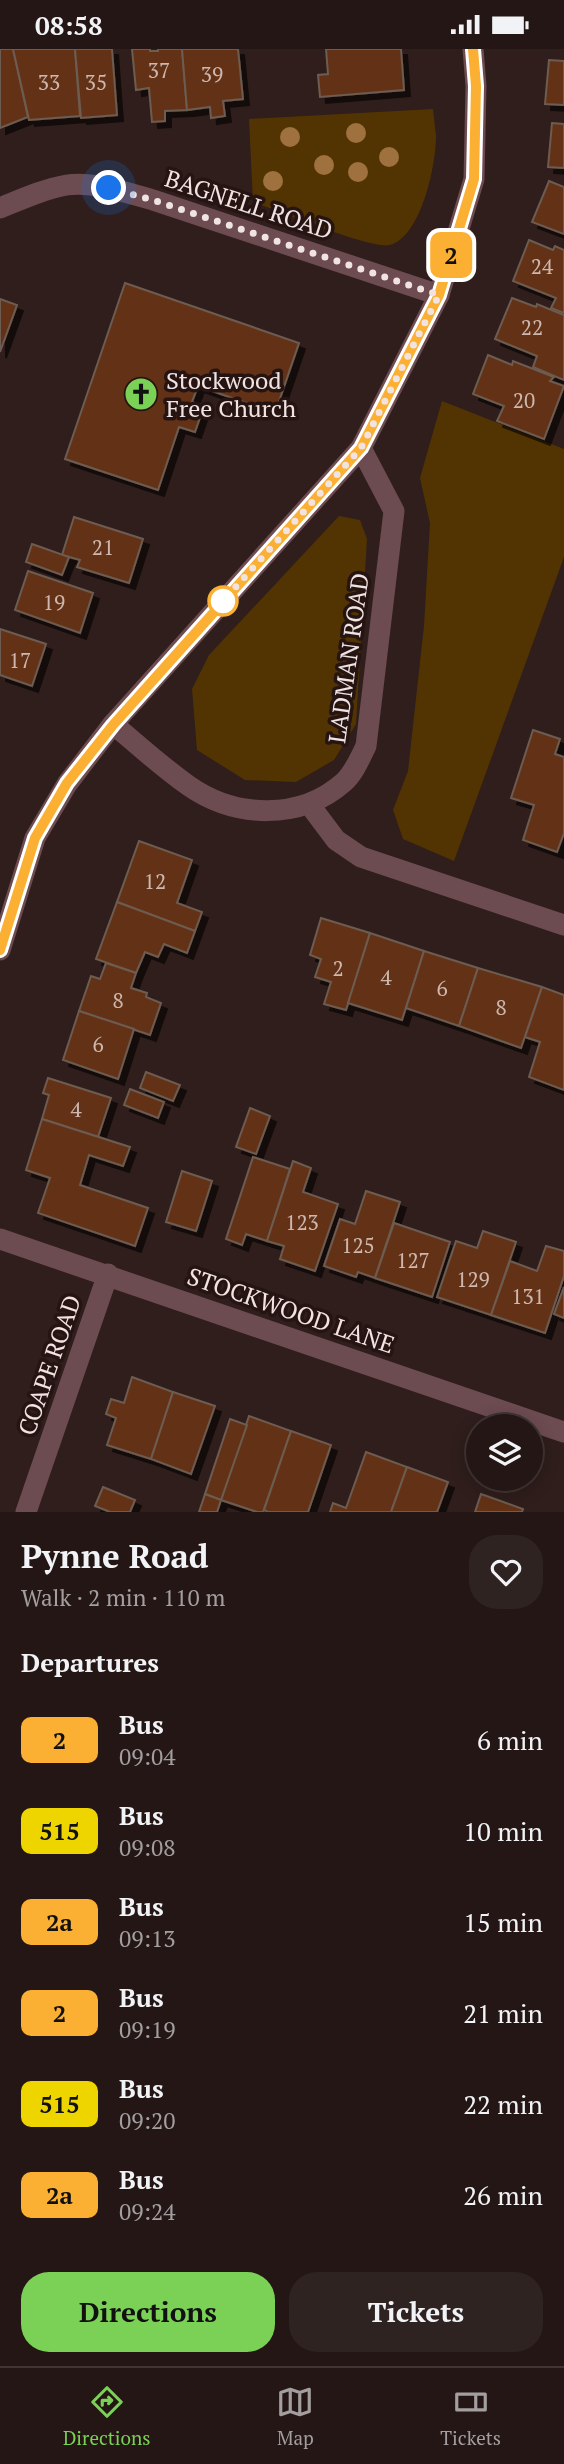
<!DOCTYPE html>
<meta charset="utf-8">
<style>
body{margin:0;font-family:"PT Serif",serif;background:#2f2322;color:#f1f3f6;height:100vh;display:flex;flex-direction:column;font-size:26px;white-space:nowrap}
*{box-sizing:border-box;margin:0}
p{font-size:23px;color:#a39fa0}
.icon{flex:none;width:38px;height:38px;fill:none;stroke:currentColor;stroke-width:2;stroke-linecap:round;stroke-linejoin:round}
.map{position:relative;height:1463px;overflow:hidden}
.side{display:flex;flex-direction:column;background:#231614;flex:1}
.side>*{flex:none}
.badge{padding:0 14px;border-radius:10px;font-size:24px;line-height:46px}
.tools{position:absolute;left:466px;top:1365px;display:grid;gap:14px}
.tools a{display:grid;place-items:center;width:77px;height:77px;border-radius:50%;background:#231614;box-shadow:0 4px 18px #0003,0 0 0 2px #403534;font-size:35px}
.you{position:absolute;width:35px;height:35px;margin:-18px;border:5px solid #fff;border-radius:50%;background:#1a73e8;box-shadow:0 0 0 10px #1a73e833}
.map>.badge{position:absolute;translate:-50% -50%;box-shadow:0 0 0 4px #fff}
h2{padding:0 21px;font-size:26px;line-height:63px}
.round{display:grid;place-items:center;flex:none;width:74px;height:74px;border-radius:28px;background:#2f2322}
.overview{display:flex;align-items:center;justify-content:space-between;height:119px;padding:0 21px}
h1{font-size:33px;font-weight:800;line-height:52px}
.button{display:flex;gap:14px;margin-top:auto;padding:14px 21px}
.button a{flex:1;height:80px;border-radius:28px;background:#7ad156;color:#111;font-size:28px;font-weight:800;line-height:80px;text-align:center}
.button a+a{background:#2f2322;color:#f1f3f6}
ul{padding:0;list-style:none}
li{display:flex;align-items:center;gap:21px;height:91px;padding:0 21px}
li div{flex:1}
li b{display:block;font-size:26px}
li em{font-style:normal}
li .badge{min-width:77px;font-weight:700;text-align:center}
.status{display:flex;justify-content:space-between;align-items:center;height:49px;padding:0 35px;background:#231614;direction:ltr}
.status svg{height:19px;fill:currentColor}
.tabs{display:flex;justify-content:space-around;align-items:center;height:98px;border-top:2px solid #403534;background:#231614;font-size:19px;color:#a39fa0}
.tabs a{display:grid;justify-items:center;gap:4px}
.tabs .selected{color:#7ad156}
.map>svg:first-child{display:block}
.green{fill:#523402}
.building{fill:#633314;stroke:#6d5b51;stroke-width:2;filter:url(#shadow)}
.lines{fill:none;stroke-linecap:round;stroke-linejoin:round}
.minor{stroke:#6c4b51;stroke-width:21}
.tree{fill:#9e713e}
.line-casing{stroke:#fff;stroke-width:16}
.line{stroke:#fbb033;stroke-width:10}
.walk{stroke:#f0e3e1;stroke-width:7;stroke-dasharray:0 12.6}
.stop-dot{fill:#fff;stroke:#fbb033;stroke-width:3.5}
.labels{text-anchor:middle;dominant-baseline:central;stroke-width:7;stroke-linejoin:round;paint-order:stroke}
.number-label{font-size:21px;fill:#cdb7ae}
.street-label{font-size:24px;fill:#f0e3e1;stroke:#251412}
.poi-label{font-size:24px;fill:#f0e3e1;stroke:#251412;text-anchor:start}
</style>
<div class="status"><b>08:58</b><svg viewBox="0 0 49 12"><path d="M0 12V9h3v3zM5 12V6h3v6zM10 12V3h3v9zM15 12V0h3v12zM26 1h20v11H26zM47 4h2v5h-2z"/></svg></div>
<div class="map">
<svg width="564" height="1463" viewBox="0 0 564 1463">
<defs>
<filter id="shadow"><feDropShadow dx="6" dy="6" stdDeviation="0" flood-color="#0009"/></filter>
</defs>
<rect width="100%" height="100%" fill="#2f1e1b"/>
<g class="green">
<path d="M 433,60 C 434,69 435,78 436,87 C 436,115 422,187 390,196 C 372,201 276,161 253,153 L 249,70 Z"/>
<path d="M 442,352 L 564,400 L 564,508 L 454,812 L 403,790 L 393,761 L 408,722 L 424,577 L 430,474 L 420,429 Z"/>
<path d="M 339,467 L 360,471 L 367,490 L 356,675 L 334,711 L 296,733 L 245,731 L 197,701 L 192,640 L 209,606 Z"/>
</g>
<g class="building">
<path d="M 0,0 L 13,0 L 28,68 L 0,79 Z"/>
<path d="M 13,0 L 75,0 L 80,67 L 29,71 Z"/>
<path d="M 75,0 L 112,0 L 117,66 L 81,69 Z"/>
<path d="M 132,0 L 150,0 L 150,2 L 158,2 L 158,0 L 182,0 L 187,61 L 165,62 L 165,72 L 152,73 L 149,39 L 136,41 Z"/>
<path d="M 182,0 L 238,0 L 243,50 L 223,52 L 225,67 L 211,69 L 210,58 L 187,61 Z"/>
<path d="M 326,0 L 401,0 L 404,41 L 320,48 L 318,26 L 328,25 Z"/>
<path d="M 549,11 L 564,12 L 564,56 L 545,55 Z"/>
<path d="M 552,74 L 564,75 L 564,119 L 548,118 Z"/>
<path d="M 549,132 L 564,138 L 564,185 L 532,173 Z"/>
<path d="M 529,191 L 553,201 L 555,197 L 564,201 L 564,264 L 551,259 L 556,249 L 513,232 Z"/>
<path d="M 125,234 L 299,294 L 275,364 L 198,337 L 192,353 L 204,357 L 195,383 L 179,378 L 158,441 L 65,410 Z"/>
<path d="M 512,249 L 536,258 L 537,255 L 564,266 L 564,331 L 533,318 L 537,307 L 495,290 Z"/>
<path d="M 0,250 L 17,256 L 0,303 Z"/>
<path d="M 488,306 L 512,316 L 513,312 L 554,328 L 550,332 L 564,337 L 544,390 L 497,372 L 504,357 L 473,345 Z"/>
<path d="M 74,468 L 143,490 L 129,534 L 77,518 L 80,511 L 62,506 Z"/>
<path d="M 32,495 L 69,508 L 62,526 L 26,513 Z"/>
<path d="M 28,522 L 93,544 L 80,584 L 15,561 Z"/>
<path d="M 0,580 L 46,595 L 32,637 L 0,626 Z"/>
<path d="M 533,681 L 560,690 L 555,705 L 564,708 L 564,784 L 557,803 L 523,791 L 534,756 L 511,749 Z"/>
<path d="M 139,792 L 192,811 L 177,854 L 202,863 L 195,882 L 117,853 Z"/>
<path d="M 117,853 L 195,882 L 187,904 L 164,895 L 158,908 L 145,903 L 136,924 L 96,910 Z"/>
<path d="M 321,869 L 370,884 L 346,961 L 324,955 L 331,933 L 315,928 L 321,910 L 310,906 Z"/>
<path d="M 370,884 L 424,902 L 402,971 L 348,954 Z"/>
<path d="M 424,902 L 478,919 L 459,977 L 406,959 Z"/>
<path d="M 106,914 L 136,924 L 131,939 L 147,944 L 146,948 L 161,954 L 150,986 L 79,962 L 91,927 L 100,930 Z"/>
<path d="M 478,919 L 542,938 L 521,999 L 459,977 Z"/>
<path d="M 542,938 L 564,946 L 564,1041 L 529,1028 L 540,993 L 525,988 Z"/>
<path d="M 79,962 L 134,980 L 118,1030 L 63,1011 Z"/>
<path d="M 146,1023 L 180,1036 L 173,1052 L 140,1039 Z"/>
<path d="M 48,1029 L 111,1049 L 98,1088 L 42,1070 L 49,1046 L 43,1044 Z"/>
<path d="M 130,1040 L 164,1053 L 158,1069 L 124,1056 Z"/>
<path d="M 250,1059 L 270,1067 L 256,1105 L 236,1098 Z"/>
<path d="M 42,1070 L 130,1098 L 123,1117 L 89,1106 L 80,1136 L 148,1159 L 135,1197 L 38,1164 L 50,1129 L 26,1121 Z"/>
<path d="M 253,1108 L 290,1120 L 267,1192 L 246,1185 L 242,1196 L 226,1190 Z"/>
<path d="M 293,1112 L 311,1119 L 303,1143 L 338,1155 L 315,1222 L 280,1210 L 284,1197 L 267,1192 Z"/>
<path d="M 182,1122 L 212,1132 L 196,1182 L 166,1173 Z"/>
<path d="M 366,1142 L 400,1153 L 375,1229 L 358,1223 L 356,1228 L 324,1217 L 340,1170 L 355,1175 Z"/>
<path d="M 394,1174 L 450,1193 L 432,1248 L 375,1229 Z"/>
<path d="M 483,1182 L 516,1193 L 491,1266 L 437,1248 L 456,1192 L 477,1199 Z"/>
<path d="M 546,1197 L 564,1202 L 564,1227 L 545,1284 L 491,1266 L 510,1212 L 537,1222 Z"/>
<path d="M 564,1238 L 564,1269 L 554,1265 Z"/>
<path d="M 132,1328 L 173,1343 L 151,1410 L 107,1396 L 116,1369 L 106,1365 L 111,1350 L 124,1354 Z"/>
<path d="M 173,1343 L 215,1357 L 191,1425 L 151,1410 Z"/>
<path d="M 249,1367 L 291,1382 L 263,1463 L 257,1463 L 221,1451 Z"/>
<path d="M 230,1370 L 247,1376 L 221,1451 L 205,1445 Z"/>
<path d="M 291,1382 L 331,1396 L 308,1463 L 268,1463 L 264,1461 Z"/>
<path d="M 366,1403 L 407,1418 L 391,1463 L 330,1463 L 333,1454 L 346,1459 Z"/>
<path d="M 407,1418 L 448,1433 L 437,1463 L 391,1463 Z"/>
<path d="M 103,1438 L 135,1451 L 130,1463 L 110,1463 L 95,1457 Z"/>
<path d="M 205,1445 L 221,1451 L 217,1463 L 199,1463 Z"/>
<path d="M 481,1445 L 523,1460 L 522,1463 L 475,1463 Z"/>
</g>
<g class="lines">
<g class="minor">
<path d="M 0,159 C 22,150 44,140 67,136 C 93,132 128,144 153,151 L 439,246"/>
<path d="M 113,675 C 138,696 162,718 189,737 C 235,769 300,772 344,733 C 354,724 360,709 366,697 L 394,462 L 361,399"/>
<path d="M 309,755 L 336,791 L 361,808 L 564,876"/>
<path d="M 0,901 L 35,789 L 67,735 L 113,675 L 361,399 L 439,246 L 474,130 L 476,37 L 473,0"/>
<path d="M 0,1190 L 564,1383"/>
<path d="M 26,1463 L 108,1225"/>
</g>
</g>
<g class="tree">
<circle cx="356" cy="84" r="10"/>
<circle cx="290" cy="88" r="10"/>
<circle cx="389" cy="108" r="10"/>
<circle cx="324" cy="116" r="10"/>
<circle cx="358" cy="123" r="10"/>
<circle cx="273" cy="132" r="10"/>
</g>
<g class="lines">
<defs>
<path id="line" d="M 0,901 L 35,789 L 67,734 L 113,676 L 361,399 L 439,246 L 474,130 L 476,37 L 473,0"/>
</defs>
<use href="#line" class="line-casing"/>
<use href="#line" class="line"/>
<path class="walk" d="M 109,139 L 153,151 L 439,246 L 361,399 L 223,552"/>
</g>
<defs>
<symbol id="church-disc" viewBox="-11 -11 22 22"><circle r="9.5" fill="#7ad156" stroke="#251412"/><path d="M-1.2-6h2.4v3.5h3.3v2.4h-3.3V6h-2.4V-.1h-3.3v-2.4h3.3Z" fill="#111"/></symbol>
</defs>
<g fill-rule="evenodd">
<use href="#church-disc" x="122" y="326" width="38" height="38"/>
</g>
<circle class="stop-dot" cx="223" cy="552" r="14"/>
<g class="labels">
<g class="number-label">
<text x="159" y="21">37</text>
<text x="212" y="25">39</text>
<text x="49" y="33">33</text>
<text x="96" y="33">35</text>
<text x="542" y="217">24</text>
<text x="532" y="278">22</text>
<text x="524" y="351">20</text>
<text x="103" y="498">21</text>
<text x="54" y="553">19</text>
<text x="20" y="611">17</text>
<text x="155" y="832">12</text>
<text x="338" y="919">2</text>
<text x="386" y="928">4</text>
<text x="442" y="939">6</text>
<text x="118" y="951">8</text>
<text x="501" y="958">8</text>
<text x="98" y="995">6</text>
<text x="76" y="1060">4</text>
<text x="302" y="1173">123</text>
<text x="358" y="1196">125</text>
<text x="413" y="1211">127</text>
<text x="473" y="1230">129</text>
<text x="528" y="1247">131</text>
</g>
<g class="street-label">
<text transform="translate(249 155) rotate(18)">BAGNELL ROAD</text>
<text transform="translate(348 609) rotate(-82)">LADMAN ROAD</text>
<text transform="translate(291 1261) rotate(19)">STOCKWOOD LANE</text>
<text transform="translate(49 1316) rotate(-71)">COAPE ROAD</text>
</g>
<g class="poi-label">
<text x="166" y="331">Stockwood<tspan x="166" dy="28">Free Church</tspan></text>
</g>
</g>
</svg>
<div class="tools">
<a><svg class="icon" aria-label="layers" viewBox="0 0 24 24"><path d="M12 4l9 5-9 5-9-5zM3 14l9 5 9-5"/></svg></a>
</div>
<div class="you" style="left:109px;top:139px"></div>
<b class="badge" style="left:451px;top:206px;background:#fbb033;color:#111">2</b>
</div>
<section class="side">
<div class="overview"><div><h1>Pynne Road</h1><p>Walk · 2 min · 110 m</p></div><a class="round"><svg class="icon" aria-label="heart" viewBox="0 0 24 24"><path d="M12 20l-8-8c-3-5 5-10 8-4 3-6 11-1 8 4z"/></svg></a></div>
<h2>Departures</h2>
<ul>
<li><span class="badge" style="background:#fbb033;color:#111">2</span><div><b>Bus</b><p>09:04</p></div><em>6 min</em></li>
<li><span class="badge" style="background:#efd500;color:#111">515</span><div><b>Bus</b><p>09:08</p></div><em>10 min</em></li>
<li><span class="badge" style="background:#fbb033;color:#111">2a</span><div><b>Bus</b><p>09:13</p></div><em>15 min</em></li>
<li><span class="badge" style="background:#fbb033;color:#111">2</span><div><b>Bus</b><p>09:19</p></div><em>21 min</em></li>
<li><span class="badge" style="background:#efd500;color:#111">515</span><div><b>Bus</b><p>09:20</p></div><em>22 min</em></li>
<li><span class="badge" style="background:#fbb033;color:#111">2a</span><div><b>Bus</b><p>09:24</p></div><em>26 min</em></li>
</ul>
<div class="button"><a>Directions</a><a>Tickets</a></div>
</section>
<nav class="tabs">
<a class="selected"><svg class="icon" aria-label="directions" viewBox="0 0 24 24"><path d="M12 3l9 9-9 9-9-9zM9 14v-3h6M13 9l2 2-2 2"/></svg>Directions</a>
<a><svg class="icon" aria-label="map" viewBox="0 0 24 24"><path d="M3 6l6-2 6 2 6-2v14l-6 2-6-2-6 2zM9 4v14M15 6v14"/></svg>Map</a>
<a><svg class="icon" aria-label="tickets" viewBox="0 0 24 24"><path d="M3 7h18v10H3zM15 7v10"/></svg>Tickets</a>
</nav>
